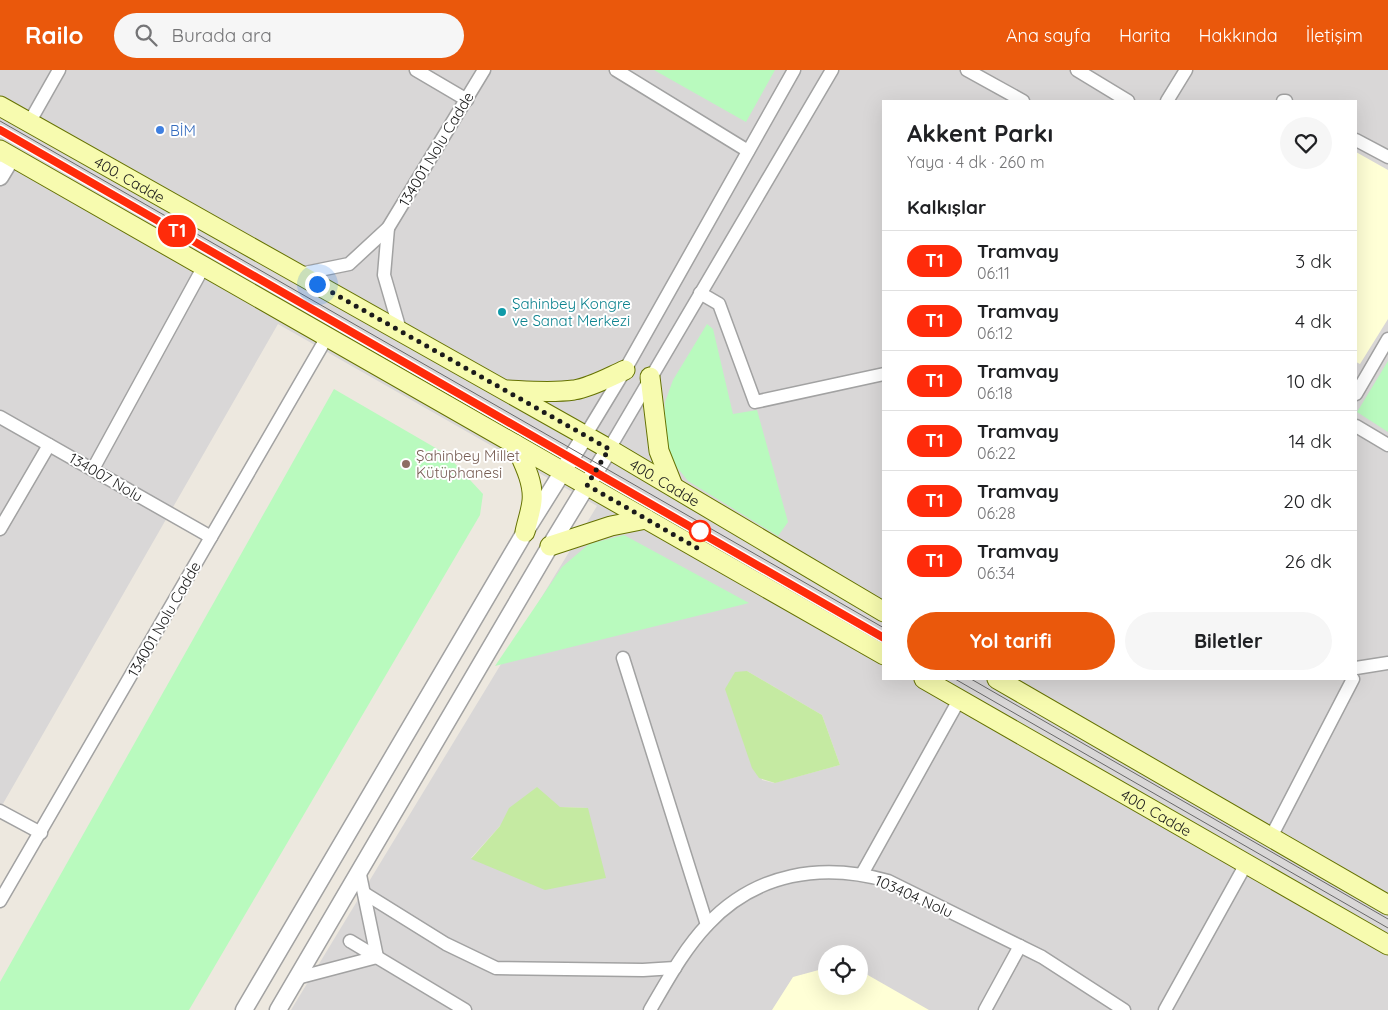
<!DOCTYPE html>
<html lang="tr">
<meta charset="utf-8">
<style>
body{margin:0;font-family:Quicksand,sans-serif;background:#f6f6f6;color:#202124;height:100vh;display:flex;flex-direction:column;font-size:19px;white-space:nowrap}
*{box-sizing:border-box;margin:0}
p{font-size:16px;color:#757577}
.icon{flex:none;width:28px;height:28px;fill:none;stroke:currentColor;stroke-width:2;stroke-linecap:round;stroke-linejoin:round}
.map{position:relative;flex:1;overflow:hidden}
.sheet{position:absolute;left:882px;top:30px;width:475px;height:580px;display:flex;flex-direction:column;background:#fff;border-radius:0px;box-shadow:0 5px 20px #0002}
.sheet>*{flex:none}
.badge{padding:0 10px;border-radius:16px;font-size:18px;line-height:32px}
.fabs{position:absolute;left:818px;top:875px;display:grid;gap:10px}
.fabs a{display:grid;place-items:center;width:50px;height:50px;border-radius:50%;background:#fff;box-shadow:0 5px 20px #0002;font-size:25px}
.you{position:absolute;width:25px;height:25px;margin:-12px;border:4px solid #fff;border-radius:50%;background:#1a73e8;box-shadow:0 0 0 8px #1a73e833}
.map>.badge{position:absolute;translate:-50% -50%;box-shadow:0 0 0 2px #fff}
h2{padding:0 25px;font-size:19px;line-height:45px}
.round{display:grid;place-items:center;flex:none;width:52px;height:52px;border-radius:26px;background:#f6f6f6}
.summary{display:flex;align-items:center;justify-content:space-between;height:85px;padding:0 25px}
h1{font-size:24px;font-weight:700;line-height:38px}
.primary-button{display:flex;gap:10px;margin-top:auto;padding:10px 25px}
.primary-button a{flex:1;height:58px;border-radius:30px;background:#ea580c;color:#fff;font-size:20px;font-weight:700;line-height:58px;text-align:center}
.primary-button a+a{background:#f6f6f6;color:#202124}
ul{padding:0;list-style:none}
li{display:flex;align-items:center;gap:15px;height:60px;padding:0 25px;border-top:1px solid #e0e0e0}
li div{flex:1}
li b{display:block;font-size:19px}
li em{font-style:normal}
li .badge{min-width:55px;font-weight:700;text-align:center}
header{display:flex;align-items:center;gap:30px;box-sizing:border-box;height:70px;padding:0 25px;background:#ea580c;color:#fff}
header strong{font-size:24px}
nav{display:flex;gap:28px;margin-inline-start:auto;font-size:18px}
.search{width:350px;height:45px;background:#f6f6f6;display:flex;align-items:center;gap:12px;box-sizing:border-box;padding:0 18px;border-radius:28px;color:#757577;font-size:19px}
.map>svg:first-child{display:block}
.residential{fill:#d9d7d7;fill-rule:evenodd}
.education{fill:#ffffd6}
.grass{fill:#c5eaa2}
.park{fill:#b9fabe}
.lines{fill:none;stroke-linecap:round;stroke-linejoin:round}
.minor-casing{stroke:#a2a2a2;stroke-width:15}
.tertiary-casing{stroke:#a2a2a2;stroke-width:19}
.secondary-casing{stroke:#657202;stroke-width:21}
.minor{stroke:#fff;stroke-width:12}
.tertiary{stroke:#fff;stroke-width:16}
.secondary{stroke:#f7fbaf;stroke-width:19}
.tram{stroke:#696969;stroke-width:1}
.line-casing{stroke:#fff;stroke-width:11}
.line{stroke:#ff2b0a;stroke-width:8}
.walk{stroke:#1b1b1b;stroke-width:5;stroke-dasharray:0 9}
.shop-dot{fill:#3f7fe0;stroke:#fff;stroke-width:2}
.culture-dot{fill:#0f9aa8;stroke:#fff;stroke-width:2}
.education-dot{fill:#8d6e63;stroke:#fff;stroke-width:2}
.stop-dot{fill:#fff;stroke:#ff2b0a;stroke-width:2.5}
.labels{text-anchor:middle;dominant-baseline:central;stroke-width:4;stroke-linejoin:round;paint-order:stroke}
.shop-label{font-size:15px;fill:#366cbe;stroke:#fff;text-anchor:start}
.street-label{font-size:15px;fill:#1b1b1b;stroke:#fff}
.culture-label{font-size:15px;fill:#0d838f;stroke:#fff;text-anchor:start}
.education-label{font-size:15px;fill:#785e54;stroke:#fff;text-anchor:start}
</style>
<header>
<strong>Railo</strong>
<div class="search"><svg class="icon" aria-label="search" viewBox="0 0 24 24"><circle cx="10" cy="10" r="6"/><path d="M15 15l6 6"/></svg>Burada ara</div>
<nav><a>Ana sayfa</a><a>Harita</a><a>Hakkında</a><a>İletişim</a></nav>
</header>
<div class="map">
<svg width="1388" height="940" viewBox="0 0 1388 940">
<rect width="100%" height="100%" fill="#ede8df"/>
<path class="residential" d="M 0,0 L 1388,0 L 1388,940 L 291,940 L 597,436 L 278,254 L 0,739 ZM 884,31 L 1356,31 L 1356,609 L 884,609 ZM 747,601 L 822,645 L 840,695 L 774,713 L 762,710 ZM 560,737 L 588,738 L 471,788 L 500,756 ZM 826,884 L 859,884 L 859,916 L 826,916 Z"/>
<g class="education">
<path d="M 1356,82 L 1388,100 L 1388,249 L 1360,294 L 1356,292 Z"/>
<path d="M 826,898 L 826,916 L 859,916 L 859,900 L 929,940 L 772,940 L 793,907 Z"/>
</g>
<g class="grass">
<path d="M 747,601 L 822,645 L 840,695 L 775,713 L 759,708 L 752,698 L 725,619 L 735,602 Z"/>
<path d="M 537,717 L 560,737 L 588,738 L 606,808 L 545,820 L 471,789 L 500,756 L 509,738 Z"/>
</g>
<g class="park">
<path d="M 654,0 L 775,0 L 746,52 Z"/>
<path d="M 707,254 L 713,259 L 733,344 L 757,340 L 788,452 L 778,466 L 688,411 L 676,396 L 663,373 L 665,332 L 673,310 Z"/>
<path d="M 1388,291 L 1388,362 L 1357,342 Z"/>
<path d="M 334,319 L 446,384 L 483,424 L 480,445 L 189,940 L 0,940 L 0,912 Z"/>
<path d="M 624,465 L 749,533 L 495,596 L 562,497 L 589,474 Z"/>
</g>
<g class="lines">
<defs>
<g id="minor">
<path d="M 416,0 L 467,30"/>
<path d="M 616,0 L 748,81"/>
<path d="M 967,0 L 1023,31"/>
<path d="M 1077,0 L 1128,31"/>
<path d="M 1167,31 L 1186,0"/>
<path d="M 1283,31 L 1286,31"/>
<path d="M 29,53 L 59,0"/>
<path d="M 1356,70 L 1388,87"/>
<path d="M 388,158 L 384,205 L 400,260"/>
<path d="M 300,204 L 349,194 L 388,158 L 484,0"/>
<path d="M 700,223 L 719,234 L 755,332 L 884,304"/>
<path d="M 1356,324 L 1388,269"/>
<path d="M 0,347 L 211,467"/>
<path d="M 1356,356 L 1388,375"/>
<path d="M 585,366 L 625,300 L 794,0"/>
<path d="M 609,379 L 832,0"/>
<path d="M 93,399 L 204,196"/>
<path d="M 0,459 L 49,375"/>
<path d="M 623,588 L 707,855"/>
<path d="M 1356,598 L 1388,593"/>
<path d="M 0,741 L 41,763"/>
<path d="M 1271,767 L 1353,609"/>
<path d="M 862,804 L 959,630"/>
<path d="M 364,823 L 446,874 L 496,898 L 643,900 L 675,898"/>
<path d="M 0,831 L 327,267"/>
<path d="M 350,871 L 465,940"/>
<path d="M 297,908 L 377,887 L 359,800"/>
<path d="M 650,940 C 667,911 684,879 708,854 C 756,803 822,792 888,811 L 1042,887 L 1124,940"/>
<path d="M 985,940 L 1020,876"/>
<path d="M 1165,940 L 1246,794"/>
</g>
<g id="tertiary">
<path d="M 0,107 L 12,87"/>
<path d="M 244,940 L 525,462 L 585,366"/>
<path d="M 278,940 L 550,476 L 609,379"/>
</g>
<g id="secondary">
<path id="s1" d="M 0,36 L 609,379 L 884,542"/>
<path d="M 0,80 L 884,585"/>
<path d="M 650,307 L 659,381 L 673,416"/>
<path d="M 508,320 C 529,321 552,323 574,320 C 592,317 609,307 625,300"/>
<path d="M 515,374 C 523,392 534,412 532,431 C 531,441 527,452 525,462"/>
<path d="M 550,476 L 611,456 L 646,449"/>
<path id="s2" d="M 924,609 L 1388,875"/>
<path d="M 997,609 L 1388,835"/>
</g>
</defs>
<use href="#minor" class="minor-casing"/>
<use href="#tertiary" class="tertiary-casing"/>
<use href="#secondary" class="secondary-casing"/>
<use href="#minor" class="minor"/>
<use href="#tertiary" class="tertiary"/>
<use href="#secondary" class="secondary"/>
<g class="tram">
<path d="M 0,51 L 884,558"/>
<path d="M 0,60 L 884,568"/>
<path d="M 955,609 L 1388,858"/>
<path d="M 971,609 L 1388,849"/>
</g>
</g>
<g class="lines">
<defs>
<path id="line" d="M 0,60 L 884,568"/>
</defs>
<use href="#line" class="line-casing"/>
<use href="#line" class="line"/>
<path class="walk" d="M 317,214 L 609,379 L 587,415 L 697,478 L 700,461"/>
</g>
<circle class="shop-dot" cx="160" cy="60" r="5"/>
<circle class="culture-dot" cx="502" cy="242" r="5"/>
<circle class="education-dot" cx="406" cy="394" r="5"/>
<circle class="stop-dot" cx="700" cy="461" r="10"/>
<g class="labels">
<g class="shop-label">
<text x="170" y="60">BİM</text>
</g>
<g class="street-label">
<text transform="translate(436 79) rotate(-59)">134001 Nolu Cadde</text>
<text stroke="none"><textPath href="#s1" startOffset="149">400. Cadde</textPath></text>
<text transform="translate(106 407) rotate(30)">134007 Nolu</text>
<text stroke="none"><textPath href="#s1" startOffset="764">400. Cadde</textPath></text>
<text transform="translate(164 549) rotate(-60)">134001 Nolu Cadde</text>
<text stroke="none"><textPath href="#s2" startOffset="268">400. Cadde</textPath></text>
<text transform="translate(914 826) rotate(24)">103404 Nolu</text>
</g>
<g class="culture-label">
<text x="512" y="233">Şahinbey Kongre<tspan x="512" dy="17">ve Sanat Merkezi</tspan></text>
</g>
<g class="education-label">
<text x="416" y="385">Şahinbey Millet<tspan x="416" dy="17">Kütüphanesi</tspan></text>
</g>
</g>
</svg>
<div class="fabs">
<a><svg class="icon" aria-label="locate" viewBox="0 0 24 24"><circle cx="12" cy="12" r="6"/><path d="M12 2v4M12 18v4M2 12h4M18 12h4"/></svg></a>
</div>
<div class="you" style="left:317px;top:214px"></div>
<b class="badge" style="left:177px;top:161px;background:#ff2b0a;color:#fff">T1</b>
<section class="sheet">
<div class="summary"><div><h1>Akkent Parkı</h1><p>Yaya · 4 dk · 260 m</p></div><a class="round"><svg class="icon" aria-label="heart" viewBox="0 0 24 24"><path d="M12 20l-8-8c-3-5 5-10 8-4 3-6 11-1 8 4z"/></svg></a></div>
<h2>Kalkışlar</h2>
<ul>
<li><span class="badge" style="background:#ff2b0a;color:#fff">T1</span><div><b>Tramvay</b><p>06:11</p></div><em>3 dk</em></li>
<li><span class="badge" style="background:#ff2b0a;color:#fff">T1</span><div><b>Tramvay</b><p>06:12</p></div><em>4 dk</em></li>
<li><span class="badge" style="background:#ff2b0a;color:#fff">T1</span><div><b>Tramvay</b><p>06:18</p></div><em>10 dk</em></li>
<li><span class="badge" style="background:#ff2b0a;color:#fff">T1</span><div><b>Tramvay</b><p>06:22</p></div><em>14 dk</em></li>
<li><span class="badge" style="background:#ff2b0a;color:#fff">T1</span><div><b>Tramvay</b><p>06:28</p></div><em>20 dk</em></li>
<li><span class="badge" style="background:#ff2b0a;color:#fff">T1</span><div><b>Tramvay</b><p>06:34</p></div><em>26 dk</em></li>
</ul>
<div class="primary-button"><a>Yol tarifi</a><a>Biletler</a></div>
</section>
</div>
